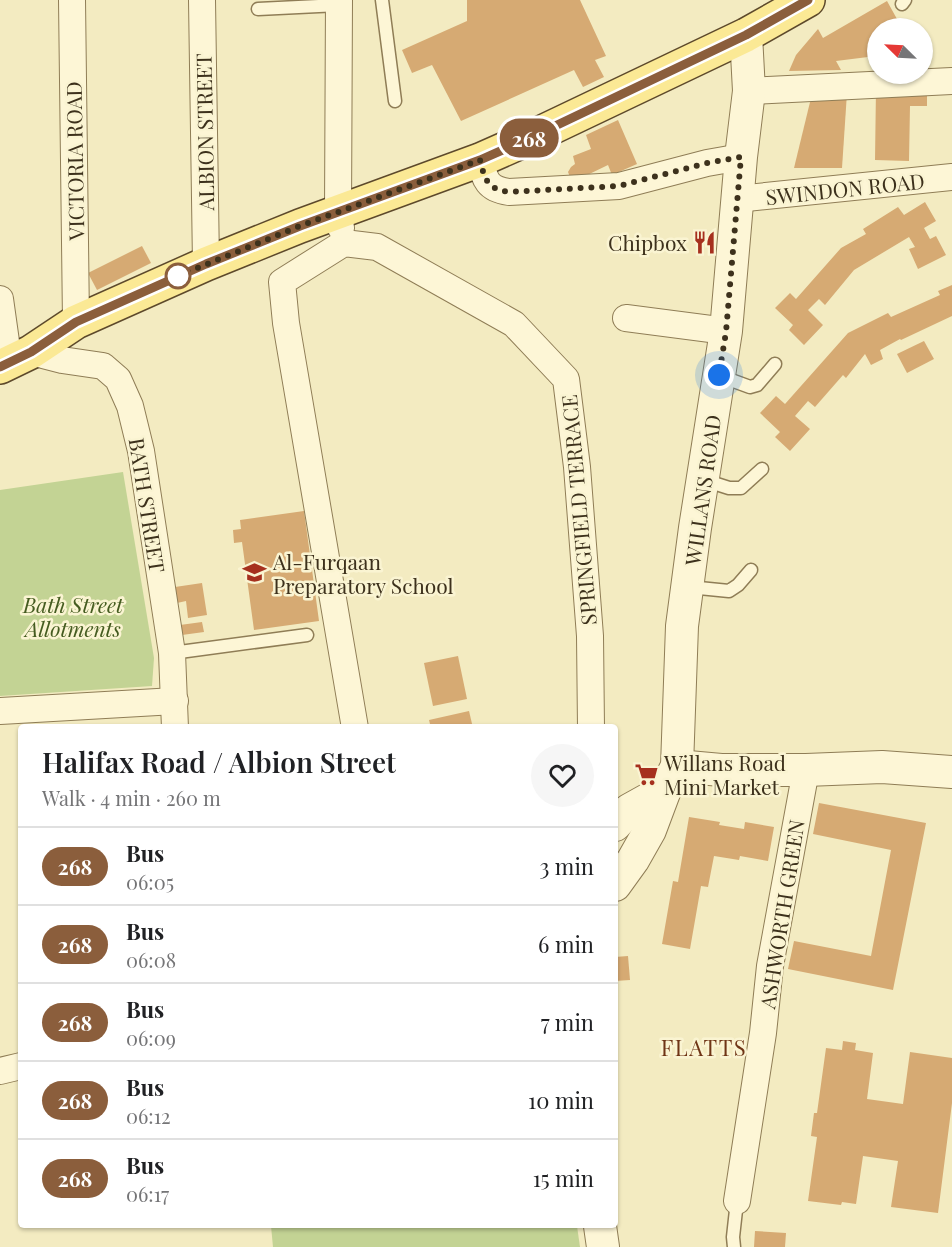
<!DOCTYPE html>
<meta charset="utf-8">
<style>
body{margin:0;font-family:"Playfair Display",serif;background:#f6f6f6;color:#202124;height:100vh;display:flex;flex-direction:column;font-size:22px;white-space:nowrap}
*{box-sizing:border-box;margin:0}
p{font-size:20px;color:#757577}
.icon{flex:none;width:33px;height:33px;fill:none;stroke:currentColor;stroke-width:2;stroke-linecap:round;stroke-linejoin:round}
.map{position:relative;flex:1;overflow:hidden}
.panel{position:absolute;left:18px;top:724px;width:600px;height:504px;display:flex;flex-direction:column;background:#fff;border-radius:6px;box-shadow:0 2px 4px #0004}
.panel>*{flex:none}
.badge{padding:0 12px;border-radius:20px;font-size:21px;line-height:39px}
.needle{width:39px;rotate:294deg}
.controls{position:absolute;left:867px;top:18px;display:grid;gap:12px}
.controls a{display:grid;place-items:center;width:66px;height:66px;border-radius:50%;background:#fff;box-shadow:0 2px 4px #0004;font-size:30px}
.you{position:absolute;width:30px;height:30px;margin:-15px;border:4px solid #fff;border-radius:50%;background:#1a73e8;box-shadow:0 0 0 9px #1a73e833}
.map>.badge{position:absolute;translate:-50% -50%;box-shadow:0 0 0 3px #fff}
.round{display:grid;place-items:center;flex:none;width:63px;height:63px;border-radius:32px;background:#f6f6f6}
.headline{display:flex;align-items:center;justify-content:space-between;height:102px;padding:0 24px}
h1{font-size:28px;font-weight:600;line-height:45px}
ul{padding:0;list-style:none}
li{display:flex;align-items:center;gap:18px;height:78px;padding:0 24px;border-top:2px solid #e0e0e0}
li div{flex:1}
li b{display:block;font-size:22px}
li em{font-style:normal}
li .badge{min-width:66px;font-weight:700;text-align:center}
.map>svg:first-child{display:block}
.green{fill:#c3d394}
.building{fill:#d6aa73}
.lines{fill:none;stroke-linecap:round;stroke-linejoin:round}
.service-casing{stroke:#8f7d56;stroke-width:15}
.minor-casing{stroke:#8f7d56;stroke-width:28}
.tertiary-casing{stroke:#8f7d56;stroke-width:34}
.primary-casing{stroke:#5d492b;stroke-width:36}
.service{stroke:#fdf6d6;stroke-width:12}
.minor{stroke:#fdf6d6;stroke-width:26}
.tertiary{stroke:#fdf6d6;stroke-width:32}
.primary{stroke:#fbe995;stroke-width:33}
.line-casing{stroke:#fff;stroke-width:14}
.line{stroke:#8b5e3c;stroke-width:9}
.walk{stroke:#3d311c;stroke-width:6;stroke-dasharray:0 10.8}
.stop-dot{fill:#fff;stroke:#8b5e3c;stroke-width:3}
.labels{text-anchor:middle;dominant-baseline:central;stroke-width:5;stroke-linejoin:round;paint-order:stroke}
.street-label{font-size:21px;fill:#3d311c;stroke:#faf4d2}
.poi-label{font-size:21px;fill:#3d311c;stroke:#faf4d2;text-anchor:start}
.park-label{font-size:21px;font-style:italic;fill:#455c20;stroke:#faf4d2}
.neighbourhood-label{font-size:22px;letter-spacing:1.5px;fill:#6f3516;stroke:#faf4d2}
</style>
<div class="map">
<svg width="952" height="1247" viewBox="0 0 952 1247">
<rect width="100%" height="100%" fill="#f3ebc1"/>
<g class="green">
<path d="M 123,472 L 154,658 L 152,686 L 0,696 L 0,490 Z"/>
<path d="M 271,1226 L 577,1226 L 580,1247 L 273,1247 Z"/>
</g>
<g class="building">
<path d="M 467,0 L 580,0 L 606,56 L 595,60 L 604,77 L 583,87 L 574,70 L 461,121 L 432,65 L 412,73 L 402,50 L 467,21 Z"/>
<path d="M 887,1 L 902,28 L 878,28 L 878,53 L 868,57 L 836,61 L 841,70 L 789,71 L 796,55 L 818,29 L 823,38 Z"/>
<path d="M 876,88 L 927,89 L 927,106 L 910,106 L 909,161 L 875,160 Z"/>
<path d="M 847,93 L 842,168 L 794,168 L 811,98 Z"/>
<path d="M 618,120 L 637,164 L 612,175 L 608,165 L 581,178 L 570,177 L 568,172 L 571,167 L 575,164 L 573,156 L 591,149 L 586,135 Z"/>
<path d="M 925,202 L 936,221 L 924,228 L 930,239 L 936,236 L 946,255 L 918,269 L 909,249 L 915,247 L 909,237 L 854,270 L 825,305 L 819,299 L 808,310 L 823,325 L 804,345 L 789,330 L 793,325 L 775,308 L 790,293 L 796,299 L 841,248 L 866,234 L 863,229 L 898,207 L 904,215 Z"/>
<path d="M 142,246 L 151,263 L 97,290 L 88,273 Z"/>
<path d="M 952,285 L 952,316 L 901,340 L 900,339 L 880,350 L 883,359 L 871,365 L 865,354 L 846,378 L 843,375 L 815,407 L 808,401 L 795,416 L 810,429 L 790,451 L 775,437 L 780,432 L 760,413 L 776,396 L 785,404 L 848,333 L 888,313 L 891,317 L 940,295 L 938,291 Z"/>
<path d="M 924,341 L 934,359 L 907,373 L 897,354 Z"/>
<path d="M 304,511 L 319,621 L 254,630 L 242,542 L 234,543 L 233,530 L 241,529 L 240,520 Z"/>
<path d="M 202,583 L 207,615 L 188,618 L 186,601 L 177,603 L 175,587 Z"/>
<path d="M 202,622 L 204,632 L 182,635 L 180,625 Z"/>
<path d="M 458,656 L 467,699 L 433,706 L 424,663 Z"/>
<path d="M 469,711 L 473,728 L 431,728 L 429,720 Z"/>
<path d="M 819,803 L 926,823 L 893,990 L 788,969 L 794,941 L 871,956 L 891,850 L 813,834 Z"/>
<path d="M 689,817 L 720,822 L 719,825 L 744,829 L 745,822 L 774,827 L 768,861 L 740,856 L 739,860 L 714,856 L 708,887 L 701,886 L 690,949 L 662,944 L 673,881 L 678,882 Z"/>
<path d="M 628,956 L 630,980 L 615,981 L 615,957 Z"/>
<path d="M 843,1041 L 856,1043 L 855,1050 L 873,1053 L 867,1099 L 903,1104 L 910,1052 L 952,1058 L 952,1103 L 938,1213 L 891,1207 L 898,1161 L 863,1156 L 856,1204 L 842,1202 L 841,1205 L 808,1201 L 817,1137 L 811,1136 L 814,1113 L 817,1113 L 826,1048 L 842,1050 Z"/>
<path d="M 755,1231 L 786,1233 L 785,1247 L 754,1247 Z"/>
</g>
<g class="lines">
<defs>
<g id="service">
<path d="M 382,0 L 395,101"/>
<path d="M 902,4 L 905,0"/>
<path d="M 258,9 L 339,5"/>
<path d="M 720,376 L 750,387 L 757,385 L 775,364"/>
<path d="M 704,480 L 729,488 L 741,488 L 762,469"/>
<path d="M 689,587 L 729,591 L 738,585 L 751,570"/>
<path d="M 172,653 L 307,635"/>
<path d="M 734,1247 L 733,1237 L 737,1201"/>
</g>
<g id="minor">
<path d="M 72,0 L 76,322"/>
<path d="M 202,0 L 206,264"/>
<path d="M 339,0 L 338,212 L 341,228"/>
<path d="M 749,91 L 952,81"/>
<path d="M 480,160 C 485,180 487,189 509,192 L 619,186 L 707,163 L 741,157"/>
<path d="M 737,199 L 952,177"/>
<path d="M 0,299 L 9,363"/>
<path d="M 626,318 L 726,331"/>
<path d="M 31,352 L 62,360 L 103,366 L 118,379 L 130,406 L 141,451 L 172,653 L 175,728"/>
<path d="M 0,711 L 175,701"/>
<path d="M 355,728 L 286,323 L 282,282 L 344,243 L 377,247 L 514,324 L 566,379 L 577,467 L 590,636 L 591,728"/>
<path d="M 0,1071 L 21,1066"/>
<path d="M 737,1201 L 763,1033 L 770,966 L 806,770"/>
</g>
<g id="tertiary">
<path d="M 677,766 L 721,770 L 806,770 L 882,767 L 952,772"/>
<path d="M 615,825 L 629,810 L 665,790"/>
<path d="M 615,885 L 633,860 L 650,830 L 665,790 L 677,766 L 682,626 L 695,528 L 726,331 L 741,157 L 749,91 L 746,35"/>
<path d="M 600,1226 L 603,1247"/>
</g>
<path id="primary" d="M 0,367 L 31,352 L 76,322 L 206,264 L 300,226 L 480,160 L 532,137 L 746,35 L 808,0"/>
</defs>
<use href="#service" class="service-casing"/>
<use href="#minor" class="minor-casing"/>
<use href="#tertiary" class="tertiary-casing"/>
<use href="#primary" class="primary-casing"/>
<use href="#service" class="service"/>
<use href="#minor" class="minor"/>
<use href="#tertiary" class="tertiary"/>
<use href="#primary" class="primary"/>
</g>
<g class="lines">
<defs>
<path id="line" d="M 0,367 L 31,352 L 76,322 L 206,264 L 300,226 L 480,160 L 532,137 L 746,35 L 808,0"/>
</defs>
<use href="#line" class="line-casing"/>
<use href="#line" class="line"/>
<path class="walk" d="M 178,276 L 300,226 L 480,160 C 485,180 487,189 509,192 L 619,186 L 707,163 L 741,157 L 726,332 L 719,375"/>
</g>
<defs>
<symbol id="restaurant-bare" viewBox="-9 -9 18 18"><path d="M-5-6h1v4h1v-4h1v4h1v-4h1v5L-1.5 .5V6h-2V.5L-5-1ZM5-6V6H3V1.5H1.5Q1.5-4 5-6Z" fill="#a6301e" stroke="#faf4d2" stroke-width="2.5" paint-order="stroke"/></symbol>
<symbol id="school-bare" viewBox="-9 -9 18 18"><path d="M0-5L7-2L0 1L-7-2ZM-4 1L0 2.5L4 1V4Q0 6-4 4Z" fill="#a6301e" stroke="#faf4d2" stroke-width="2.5" paint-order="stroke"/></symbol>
<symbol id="supermarket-bare" viewBox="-9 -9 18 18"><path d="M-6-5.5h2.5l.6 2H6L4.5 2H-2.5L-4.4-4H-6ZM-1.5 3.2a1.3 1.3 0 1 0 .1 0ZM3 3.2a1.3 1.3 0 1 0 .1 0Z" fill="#a6301e" stroke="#faf4d2" stroke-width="2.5" paint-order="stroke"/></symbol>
</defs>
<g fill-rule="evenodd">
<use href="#restaurant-bare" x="688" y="226" width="33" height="33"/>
<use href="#school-bare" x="238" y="556" width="33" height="33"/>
<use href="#supermarket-bare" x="630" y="758" width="33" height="33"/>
</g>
<circle class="stop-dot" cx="178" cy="276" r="12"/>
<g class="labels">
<g class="street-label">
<text transform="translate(204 132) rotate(-91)">ALBION STREET</text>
<text transform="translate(74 161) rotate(-91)">VICTORIA ROAD</text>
<text transform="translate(845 188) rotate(-6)">SWINDON ROAD</text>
<text transform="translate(702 490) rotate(-82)">WILLANS ROAD</text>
<text transform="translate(148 505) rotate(81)">BATH STREET</text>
<text transform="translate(578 510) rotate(-95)">SPRINGFIELD TERRACE</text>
<text transform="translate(781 914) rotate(-81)">ASHWORTH GREEN</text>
</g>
<g class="poi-label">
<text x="687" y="242" text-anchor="end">Chipbox</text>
<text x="273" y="561">Al-Furqaan<tspan x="273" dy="24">Preparatory School</tspan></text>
<text x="664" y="762">Willans Road<tspan x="664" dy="24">Mini Market</tspan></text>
</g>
<g class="park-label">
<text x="73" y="604">Bath Street<tspan x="73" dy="24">Allotments</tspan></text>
</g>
<g class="neighbourhood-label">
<text x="704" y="1047">FLATTS</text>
</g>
</g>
</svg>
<div class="controls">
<a><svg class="needle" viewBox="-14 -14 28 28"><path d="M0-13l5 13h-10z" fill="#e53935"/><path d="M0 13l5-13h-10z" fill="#757577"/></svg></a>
</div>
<div class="you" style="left:719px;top:375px"></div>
<b class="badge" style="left:529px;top:138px;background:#8b5e3c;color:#fff">268</b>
<section class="panel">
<div class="headline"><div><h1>Halifax Road / Albion Street</h1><p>Walk · 4 min · 260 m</p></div><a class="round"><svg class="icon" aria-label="heart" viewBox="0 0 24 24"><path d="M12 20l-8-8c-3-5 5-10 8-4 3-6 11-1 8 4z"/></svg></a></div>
<ul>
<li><span class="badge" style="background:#8b5e3c;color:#fff">268</span><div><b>Bus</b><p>06:05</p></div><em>3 min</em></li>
<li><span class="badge" style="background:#8b5e3c;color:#fff">268</span><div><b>Bus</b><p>06:08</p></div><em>6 min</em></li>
<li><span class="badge" style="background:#8b5e3c;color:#fff">268</span><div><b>Bus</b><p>06:09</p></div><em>7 min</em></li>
<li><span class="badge" style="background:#8b5e3c;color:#fff">268</span><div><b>Bus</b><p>06:12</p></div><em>10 min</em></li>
<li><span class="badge" style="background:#8b5e3c;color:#fff">268</span><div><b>Bus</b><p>06:17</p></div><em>15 min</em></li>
</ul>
</section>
</div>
